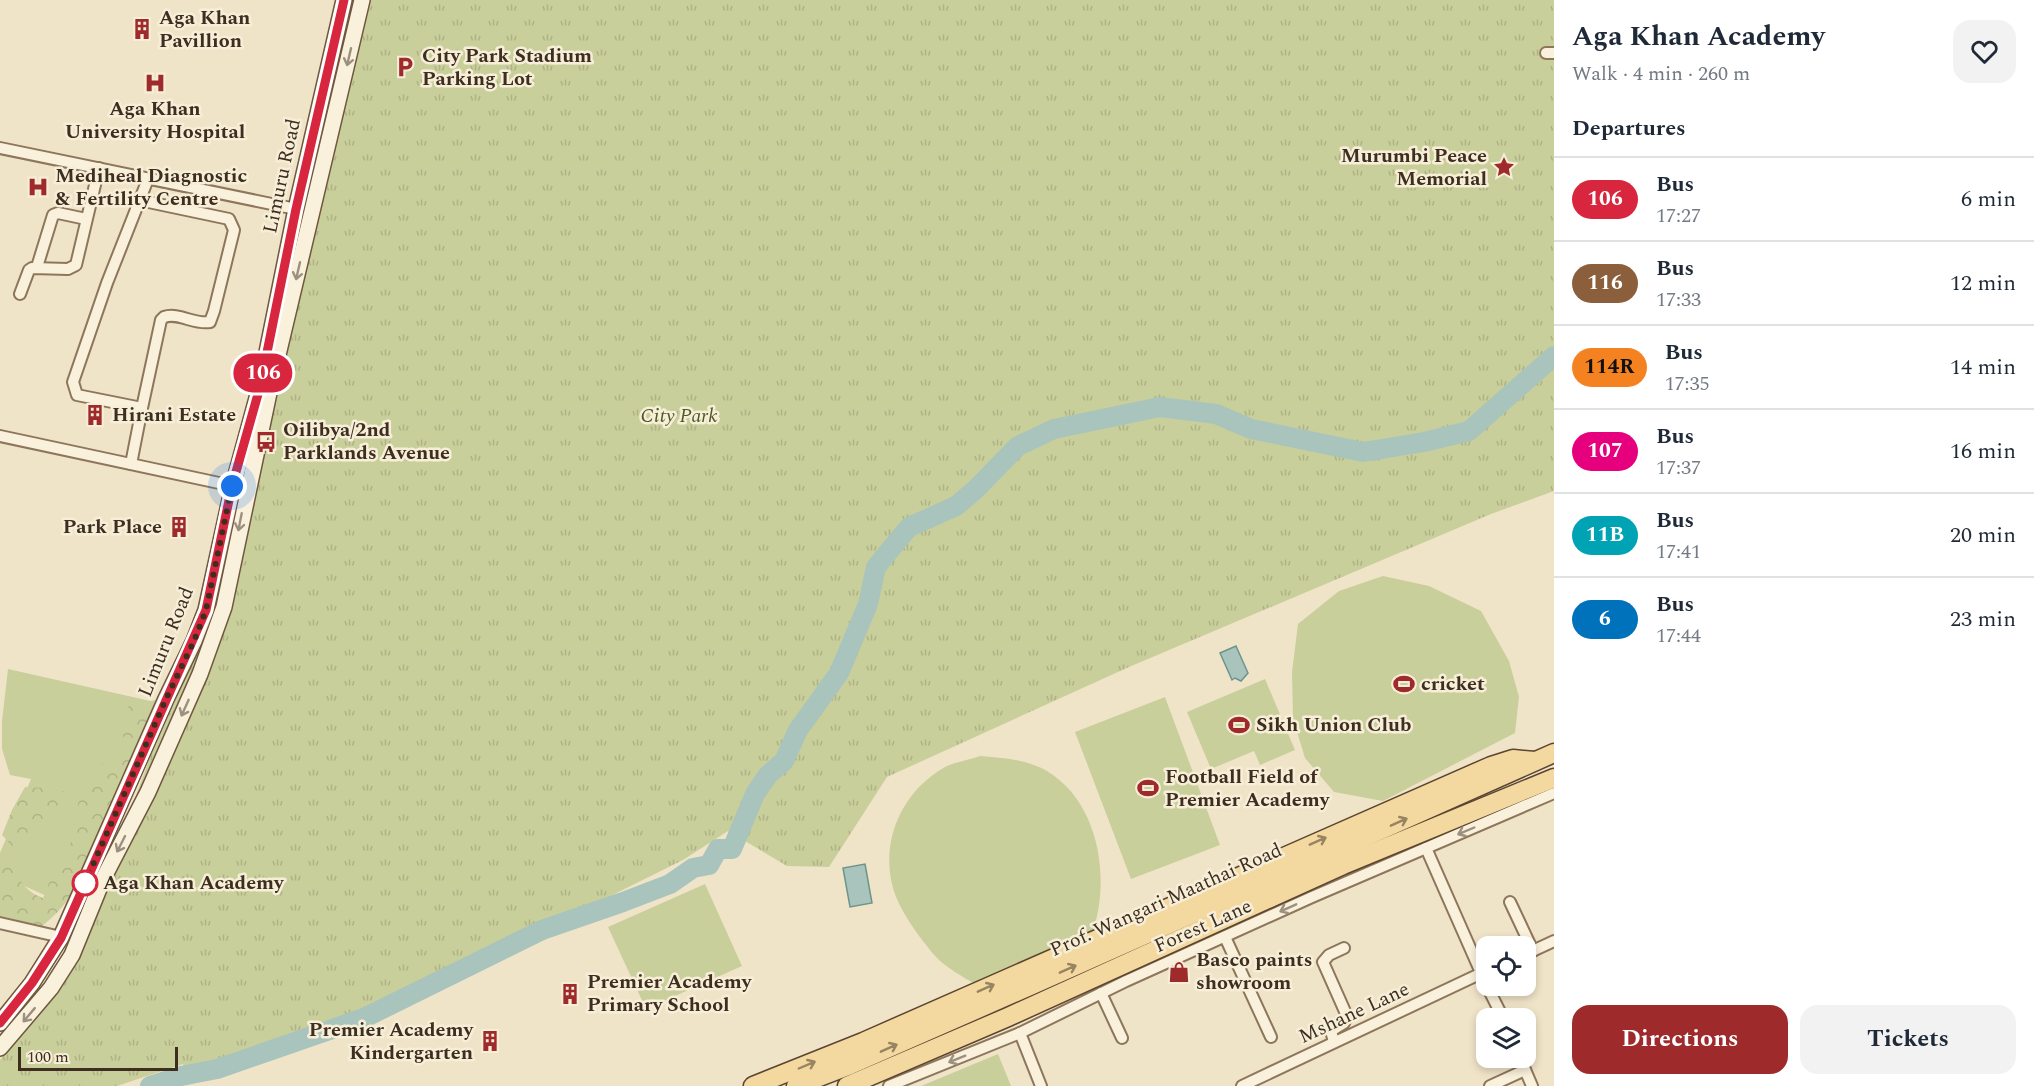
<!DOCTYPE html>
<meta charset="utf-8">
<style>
body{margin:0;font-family:Spectral,serif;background:#f2f2f3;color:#1f2937;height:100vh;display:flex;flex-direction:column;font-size:22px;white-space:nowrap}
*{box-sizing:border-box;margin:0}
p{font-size:20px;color:#747a83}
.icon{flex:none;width:33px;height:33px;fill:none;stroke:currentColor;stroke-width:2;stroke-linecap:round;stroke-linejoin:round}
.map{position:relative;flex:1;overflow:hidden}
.panel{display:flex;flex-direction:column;background:#fff;width:480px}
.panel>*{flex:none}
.badge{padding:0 12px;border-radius:20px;font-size:21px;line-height:39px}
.fabs{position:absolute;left:1476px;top:936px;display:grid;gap:12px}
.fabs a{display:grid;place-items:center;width:60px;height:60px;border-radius:12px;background:#fff;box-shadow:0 3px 9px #0003;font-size:30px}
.scale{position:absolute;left:18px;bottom:15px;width:160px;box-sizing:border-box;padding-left:6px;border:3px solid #3d2e20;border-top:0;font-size:16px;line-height:21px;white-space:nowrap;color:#3d2e20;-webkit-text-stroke:4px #f7eed8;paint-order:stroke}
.you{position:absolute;width:30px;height:30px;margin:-15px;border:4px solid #fff;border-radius:50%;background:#1a73e8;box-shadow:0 0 0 9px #1a73e833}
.map>.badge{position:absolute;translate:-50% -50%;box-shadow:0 0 0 3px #fff}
h2{padding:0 18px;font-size:22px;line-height:54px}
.round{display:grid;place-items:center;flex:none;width:63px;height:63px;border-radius:18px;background:#f2f2f3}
.overview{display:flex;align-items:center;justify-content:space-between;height:102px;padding:0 18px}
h1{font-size:28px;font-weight:700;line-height:45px}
.primary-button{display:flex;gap:12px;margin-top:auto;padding:12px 18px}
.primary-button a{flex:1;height:69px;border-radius:18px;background:#9e2a2b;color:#fff;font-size:24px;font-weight:700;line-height:69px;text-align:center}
.primary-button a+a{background:#f2f2f3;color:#1f2937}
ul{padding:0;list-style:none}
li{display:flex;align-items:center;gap:18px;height:84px;padding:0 18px;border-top:2px solid #e0e1e3}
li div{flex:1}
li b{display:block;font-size:22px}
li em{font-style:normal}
li .badge{min-width:66px;font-weight:700;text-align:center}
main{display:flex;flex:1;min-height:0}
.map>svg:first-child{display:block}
.green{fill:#c9cf9b}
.forest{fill:url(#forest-crowns)}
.park{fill:url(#park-tufts)}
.water{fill:#a9c4bc;stroke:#6f938a;stroke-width:1.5}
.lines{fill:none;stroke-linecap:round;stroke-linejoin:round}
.river{stroke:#a9c4bc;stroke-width:20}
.street-casing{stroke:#8d765c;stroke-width:14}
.secondary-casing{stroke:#6f573f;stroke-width:18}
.primary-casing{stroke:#5b4430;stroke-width:21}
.street{stroke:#faf1dc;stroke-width:10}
.secondary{stroke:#faf1dc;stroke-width:15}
.primary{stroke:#f3d9a0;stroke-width:18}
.oneway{stroke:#9c907e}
.oneway2{stroke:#988460}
.line-casing{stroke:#fff;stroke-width:14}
.line{stroke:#d7263d;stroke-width:9}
.walk{stroke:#3d2e20;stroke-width:6;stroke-dasharray:0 10.8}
.stop-dot{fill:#fff;stroke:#d7263d;stroke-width:3}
.labels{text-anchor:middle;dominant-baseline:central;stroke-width:5;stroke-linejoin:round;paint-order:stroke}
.poi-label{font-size:20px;font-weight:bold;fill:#3d2e20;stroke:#f7eed8;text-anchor:start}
.street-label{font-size:20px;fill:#3d2e20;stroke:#f7eed8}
.park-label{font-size:20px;font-style:italic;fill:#4d5a26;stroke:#f7eed8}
.stop-label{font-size:20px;font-weight:bold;fill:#3d2e20;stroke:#f7eed8;text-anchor:start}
</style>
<main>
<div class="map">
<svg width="1554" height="1086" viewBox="0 0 1554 1086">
<defs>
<pattern id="forest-crowns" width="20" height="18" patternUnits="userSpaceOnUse" patternTransform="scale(1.5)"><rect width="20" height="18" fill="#c9cf9b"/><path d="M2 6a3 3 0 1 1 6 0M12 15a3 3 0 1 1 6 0" fill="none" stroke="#aeb285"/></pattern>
<pattern id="park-tufts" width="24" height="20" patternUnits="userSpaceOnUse" patternTransform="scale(1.5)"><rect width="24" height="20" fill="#c9cf9b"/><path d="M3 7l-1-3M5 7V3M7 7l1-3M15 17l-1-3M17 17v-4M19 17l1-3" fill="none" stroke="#aeb285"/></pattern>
</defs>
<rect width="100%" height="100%" fill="#f0e4c8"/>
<g class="green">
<path d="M 1383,576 L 1429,586 L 1481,611 L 1509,661 L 1519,697 L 1515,733 L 1383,801 L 1334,792 L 1305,758 L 1293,719 L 1292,672 L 1298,624 L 1339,591 Z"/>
<path d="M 8,669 L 155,702 L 62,903 L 0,875 L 0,853 L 31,779 L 10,775 L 2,749 L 2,721 Z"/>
<path d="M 1265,679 L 1295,750 L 1260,765 L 1254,751 L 1211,769 L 1187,712 Z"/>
<path d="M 1165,697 L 1220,845 L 1131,879 L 1075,732 Z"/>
<path d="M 980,756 C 1003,758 1026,759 1047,771 C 1100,803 1111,880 1092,934 L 975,984 C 963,977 947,968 937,958 C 921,940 897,908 892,884 C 881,837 904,790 945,767 C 955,762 969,760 980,756 Z"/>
<path d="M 705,884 L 742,966 L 646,1009 L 608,927 Z"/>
<path d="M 998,1054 L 1011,1086 L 921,1086 Z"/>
</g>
<g class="forest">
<path d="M 156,700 L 141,740 L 86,862 C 80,872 77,883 71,894 C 65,906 52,918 41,927 C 26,925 15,918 0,916 L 0,855 C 18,870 18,889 43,898 L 50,880 L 64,859 L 72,839 L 79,799 L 94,770 L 116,755 L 125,740 L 117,725 L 129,706 Z"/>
<path d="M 25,787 L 46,788 L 56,794 L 70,789 L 70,811 L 52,812 L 48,820 L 14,848 L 2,835 L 12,810 Z"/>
</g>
<path class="park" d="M 350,0 L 1554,0 L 1554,491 L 1491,514 L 1129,667 L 887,777 L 829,867 L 787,866 L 728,831 L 683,860 L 364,1018 L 185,1073 L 183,1064 L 117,1086 L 0,1086 L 0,1060 L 43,1001 L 105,881 L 193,639 Z"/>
<g class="water">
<path d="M 1236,646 L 1248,673 L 1241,681 L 1235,678 L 1232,680 L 1220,653 Z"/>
<path d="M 865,864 L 872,903 L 850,907 L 843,868 Z"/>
</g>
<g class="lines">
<path class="river" d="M 150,1086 L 181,1076 L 217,1069 L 364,1018 L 542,930 L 623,902 L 670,884 L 693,868 L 709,865 L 718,849 L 732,849 L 755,794 L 768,775 L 784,761 L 798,730 L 839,673 L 868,604 L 876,567 L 909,527 L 956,506 L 975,490 L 1018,446 L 1054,429 L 1160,407 L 1216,414 L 1251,429 L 1363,452 L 1424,442 L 1469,431 L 1554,356"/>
<defs>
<g id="street">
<path d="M 1546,53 L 1554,53"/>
<path d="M 0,148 L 296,209"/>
<path d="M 139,200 L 229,219 L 234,230 L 214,311 L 210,322 C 194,325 179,312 164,317 L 161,320 L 142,408"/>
<path d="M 37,267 L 53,215 L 58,213 L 86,219"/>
<path d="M 20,294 L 29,270 L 32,268 L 68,269 L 76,265 L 99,168"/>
<path d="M 0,436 L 233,486"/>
<path d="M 131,464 L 142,408 L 77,395 L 73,382 L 107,283 L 148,179"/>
<path d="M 1426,848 L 1486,984"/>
<path d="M 1510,902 L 1533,951"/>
<path d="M 0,923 L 61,937"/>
<path d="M 1225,937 L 1271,1037"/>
<path d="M 1526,954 L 1554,941"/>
<path d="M 1487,986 L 1503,1018"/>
<path d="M 1101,993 L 1122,1038"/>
<path d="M 1020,1033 L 1041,1086"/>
<path d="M 1334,1042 L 1331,1031 L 1344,1023 L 1347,1016 L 1323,962 L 1329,955 L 1344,948"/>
<path d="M 1520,1058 L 1532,1086"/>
<path d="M 889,1086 L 1020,1033 L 1126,981 L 1312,897 L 1554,793"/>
<path d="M 1242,1086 L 1486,971"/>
<path d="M 1490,1086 L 1525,1070"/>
</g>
<g id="secondary">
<path d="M 0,1023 L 32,983 L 61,937 L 166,699 L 194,641 L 206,610 L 233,486 L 260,387 L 296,209 L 344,0"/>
<path d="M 0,1048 L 51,988 L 72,955 L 103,879 L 148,792 L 200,674 L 224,607 L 269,393 L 362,0"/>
</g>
<g id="primary">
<path d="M 753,1086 L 863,1042 L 1491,766 L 1513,759 L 1535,761"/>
<path d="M 796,1086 L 850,1065 L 1030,986 L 1554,753"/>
<path d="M 847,1086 L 1008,1017 L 1343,865 L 1554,778"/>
</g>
</defs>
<use href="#street" class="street-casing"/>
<use href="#secondary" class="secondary-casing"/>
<use href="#primary" class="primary-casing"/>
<use href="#street" class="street"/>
<use href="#secondary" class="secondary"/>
<use href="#primary" class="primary"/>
</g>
<defs><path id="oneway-shaft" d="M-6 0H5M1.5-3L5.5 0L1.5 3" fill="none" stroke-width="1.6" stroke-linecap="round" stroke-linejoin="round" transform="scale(1.5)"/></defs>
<g class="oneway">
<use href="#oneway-shaft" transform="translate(349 57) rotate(103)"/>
<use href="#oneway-shaft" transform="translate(298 271) rotate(103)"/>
<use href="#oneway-shaft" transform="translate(240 522) rotate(101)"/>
<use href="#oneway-shaft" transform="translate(185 708) rotate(114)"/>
<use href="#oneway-shaft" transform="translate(1466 831) rotate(157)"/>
<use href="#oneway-shaft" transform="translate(121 844) rotate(117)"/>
<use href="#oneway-shaft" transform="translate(1288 908) rotate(156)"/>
<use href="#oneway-shaft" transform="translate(29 1015) rotate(130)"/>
<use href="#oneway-shaft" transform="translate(957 1059) rotate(158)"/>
</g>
<g class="oneway2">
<use href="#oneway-shaft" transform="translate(1399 822) rotate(-24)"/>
<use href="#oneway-shaft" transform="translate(1318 841) rotate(-24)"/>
<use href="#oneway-shaft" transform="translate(1068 969) rotate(-24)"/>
<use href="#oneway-shaft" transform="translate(986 988) rotate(-24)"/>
<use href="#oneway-shaft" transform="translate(889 1048) rotate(-24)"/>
<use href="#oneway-shaft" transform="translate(807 1065) rotate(-23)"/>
</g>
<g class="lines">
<defs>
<path id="line" d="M 0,1023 L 32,983 L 61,938 L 206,610 L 232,486 L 260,387 L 296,209 L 344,0"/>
</defs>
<use href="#line" class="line-casing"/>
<use href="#line" class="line"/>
<path class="walk" d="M 85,883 L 166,699 L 194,641 L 206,610 L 232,486"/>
</g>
<defs>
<symbol id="building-bare" viewBox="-9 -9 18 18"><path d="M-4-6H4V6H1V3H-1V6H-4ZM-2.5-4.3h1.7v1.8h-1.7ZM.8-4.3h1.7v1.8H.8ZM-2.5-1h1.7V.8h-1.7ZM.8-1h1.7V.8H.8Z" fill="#9e2a2b" stroke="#f7eed8" stroke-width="2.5" paint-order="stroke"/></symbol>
<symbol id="parking-bare" viewBox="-9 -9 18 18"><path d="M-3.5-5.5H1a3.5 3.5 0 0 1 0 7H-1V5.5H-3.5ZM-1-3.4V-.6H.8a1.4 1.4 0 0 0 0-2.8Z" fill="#9e2a2b" stroke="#f7eed8" stroke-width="2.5" paint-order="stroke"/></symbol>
<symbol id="hospital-bare" viewBox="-9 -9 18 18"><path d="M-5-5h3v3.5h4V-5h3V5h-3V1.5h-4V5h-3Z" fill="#9e2a2b" stroke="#f7eed8" stroke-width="2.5" paint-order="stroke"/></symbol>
<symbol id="sight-bare" viewBox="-9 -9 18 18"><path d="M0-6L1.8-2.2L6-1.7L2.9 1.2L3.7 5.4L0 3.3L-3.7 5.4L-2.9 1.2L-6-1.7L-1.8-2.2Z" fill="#9e2a2b" stroke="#f7eed8" stroke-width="2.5" paint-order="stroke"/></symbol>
<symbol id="bus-bare" viewBox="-9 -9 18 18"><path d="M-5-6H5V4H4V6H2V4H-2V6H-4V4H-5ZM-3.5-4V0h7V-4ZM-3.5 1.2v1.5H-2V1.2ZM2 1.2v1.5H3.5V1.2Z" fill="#9e2a2b" stroke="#f7eed8" stroke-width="2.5" paint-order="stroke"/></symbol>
<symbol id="stadium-bare" viewBox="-9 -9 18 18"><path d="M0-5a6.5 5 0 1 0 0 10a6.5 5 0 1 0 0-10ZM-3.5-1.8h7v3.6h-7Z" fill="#9e2a2b" stroke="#f7eed8" stroke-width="2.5" paint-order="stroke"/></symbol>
<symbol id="shop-bare" viewBox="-9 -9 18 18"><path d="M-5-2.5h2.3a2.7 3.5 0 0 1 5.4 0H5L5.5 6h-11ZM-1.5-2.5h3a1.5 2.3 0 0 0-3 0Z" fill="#9e2a2b" stroke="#f7eed8" stroke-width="2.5" paint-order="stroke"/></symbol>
</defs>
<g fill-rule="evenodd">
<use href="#building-bare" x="127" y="14" width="30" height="30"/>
<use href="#parking-bare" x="390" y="52" width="30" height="30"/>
<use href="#hospital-bare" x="140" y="68" width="30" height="30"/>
<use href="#sight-bare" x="1489" y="152" width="30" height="30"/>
<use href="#hospital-bare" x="23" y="172" width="30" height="30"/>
<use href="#building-bare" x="80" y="400" width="30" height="30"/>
<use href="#bus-bare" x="251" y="427" width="30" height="30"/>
<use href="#building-bare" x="164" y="512" width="30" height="30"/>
<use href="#stadium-bare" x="1389" y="669" width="30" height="30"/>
<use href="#stadium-bare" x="1224" y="710" width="30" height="30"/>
<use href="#stadium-bare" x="1133" y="773" width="30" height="30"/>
<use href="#shop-bare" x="1164" y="957" width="30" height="30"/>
<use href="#building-bare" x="555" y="979" width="30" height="30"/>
<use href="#building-bare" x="475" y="1026" width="30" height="30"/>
</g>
<circle class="stop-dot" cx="85" cy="883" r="12"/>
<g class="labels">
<g class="poi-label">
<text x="159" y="18">Aga Khan<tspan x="159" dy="23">Pavillion</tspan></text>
<text x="422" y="56">City Park Stadium<tspan x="422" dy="23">Parking Lot</tspan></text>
<text x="155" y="109" text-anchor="middle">Aga Khan<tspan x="155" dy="23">University Hospital</tspan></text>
<text x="1487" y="156" text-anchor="end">Murumbi Peace<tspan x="1487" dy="23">Memorial</tspan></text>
<text x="55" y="176">Mediheal Diagnostic<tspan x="55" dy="23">&amp; Fertility Centre</tspan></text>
<text x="112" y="415">Hirani Estate</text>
<text x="283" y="430">Oilibya/2nd<tspan x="283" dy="23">Parklands Avenue</tspan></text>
<text x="162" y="527" text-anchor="end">Park Place</text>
<text x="1421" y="684">cricket</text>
<text x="1256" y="725">Sikh Union Club</text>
<text x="1165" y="777">Football Field of<tspan x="1165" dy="23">Premier Academy</tspan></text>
<text x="1196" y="960">Basco paints<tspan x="1196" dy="23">showroom</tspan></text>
<text x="587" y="982">Premier Academy<tspan x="587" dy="23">Primary School</tspan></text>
<text x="473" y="1030" text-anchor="end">Premier Academy<tspan x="473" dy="23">Kindergarten</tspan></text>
</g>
<g class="street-label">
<text transform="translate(282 176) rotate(-78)">Limuru Road</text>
<text transform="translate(166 642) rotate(-68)">Limuru Road</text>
<text transform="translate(1166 900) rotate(-24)">Prof. Wangari Maathai Road</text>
<text transform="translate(1203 926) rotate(-24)">Forest Lane</text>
<text transform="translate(1354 1013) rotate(-25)">Mshane Lane</text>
</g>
<g class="park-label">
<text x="679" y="416">City Park</text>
</g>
<g class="stop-label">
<text x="103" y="883">Aga Khan Academy</text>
</g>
</g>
</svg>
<div class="fabs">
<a><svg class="icon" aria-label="locate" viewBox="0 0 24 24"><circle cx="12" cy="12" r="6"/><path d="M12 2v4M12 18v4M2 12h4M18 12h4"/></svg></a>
<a><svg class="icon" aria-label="layers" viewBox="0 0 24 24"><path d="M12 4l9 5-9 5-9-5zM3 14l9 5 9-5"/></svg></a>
</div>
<div class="scale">100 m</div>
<div class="you" style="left:232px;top:486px"></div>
<b class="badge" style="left:263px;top:373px;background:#d7263d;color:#fff">106</b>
</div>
<section class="panel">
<div class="overview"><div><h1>Aga Khan Academy</h1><p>Walk · 4 min · 260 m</p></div><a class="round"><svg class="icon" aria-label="heart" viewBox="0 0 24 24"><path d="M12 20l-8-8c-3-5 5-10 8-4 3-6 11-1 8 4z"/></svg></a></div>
<h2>Departures</h2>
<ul>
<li><span class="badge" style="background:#d7263d;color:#fff">106</span><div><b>Bus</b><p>17:27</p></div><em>6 min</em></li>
<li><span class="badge" style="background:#8b5e3c;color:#fff">116</span><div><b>Bus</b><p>17:33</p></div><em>12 min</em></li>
<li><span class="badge" style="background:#f58220;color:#111">114R</span><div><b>Bus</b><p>17:35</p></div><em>14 min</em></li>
<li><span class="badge" style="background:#e6007e;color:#fff">107</span><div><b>Bus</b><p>17:37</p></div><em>16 min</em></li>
<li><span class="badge" style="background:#00a3b4;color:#fff">11B</span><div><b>Bus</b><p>17:41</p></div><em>20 min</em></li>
<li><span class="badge" style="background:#0072bc;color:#fff">6</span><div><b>Bus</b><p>17:44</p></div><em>23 min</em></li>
</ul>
<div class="primary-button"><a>Directions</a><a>Tickets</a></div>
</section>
</main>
